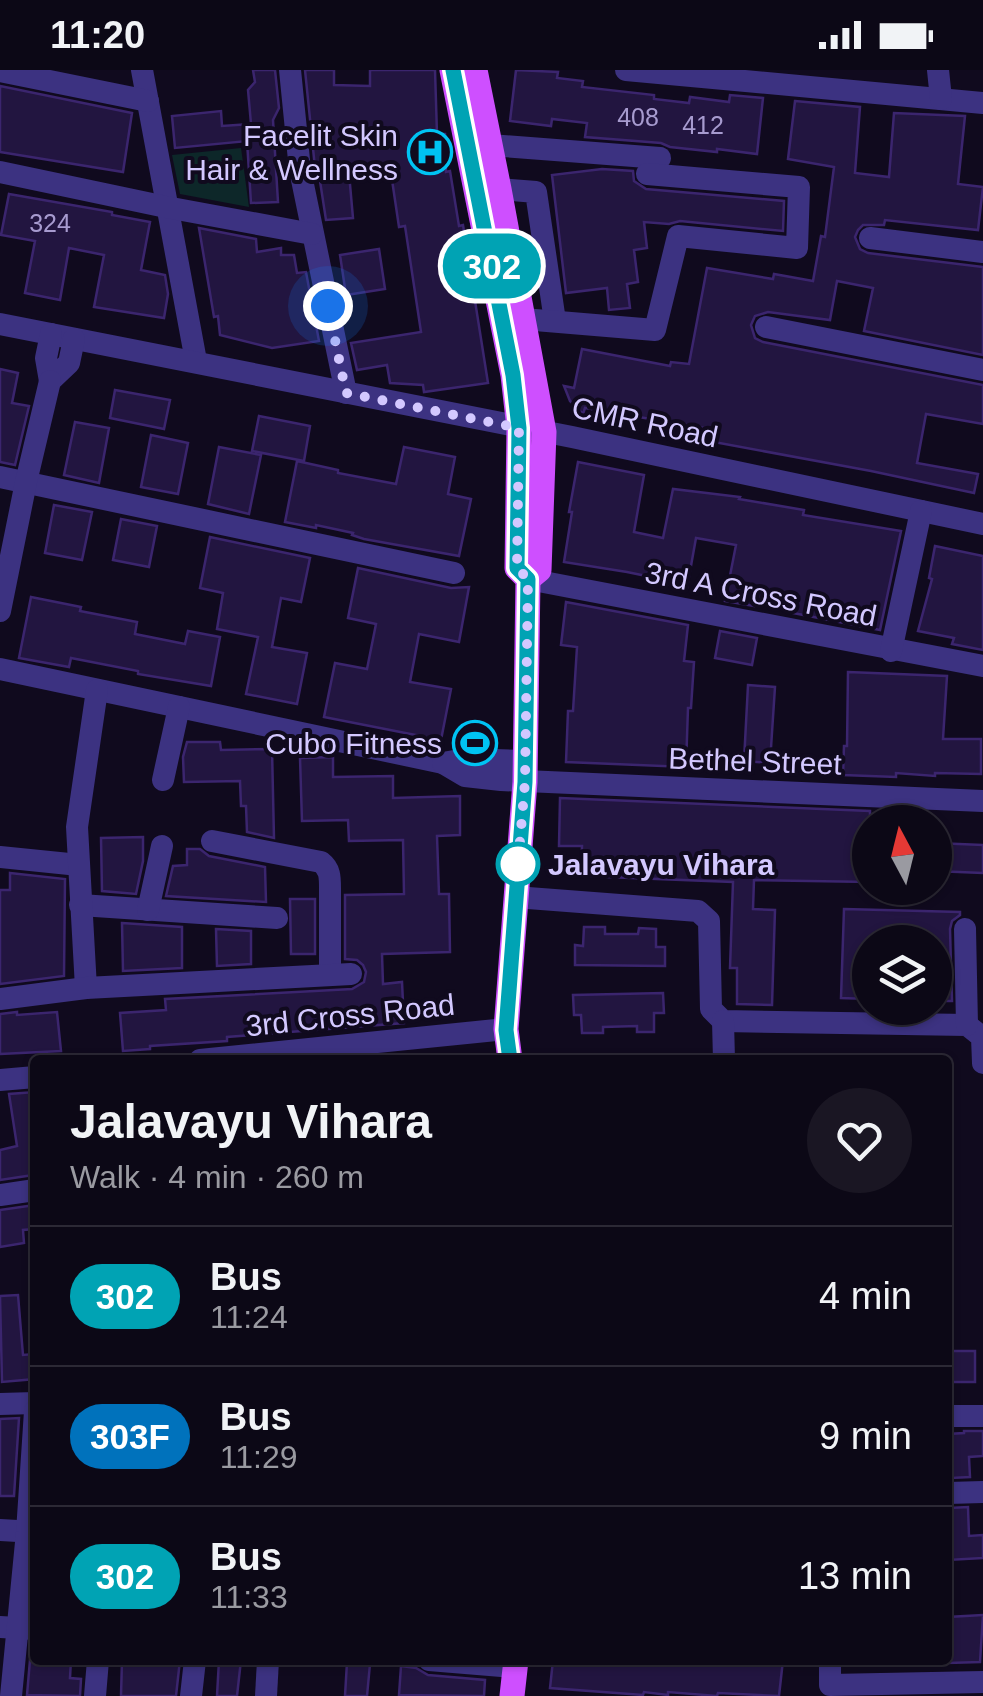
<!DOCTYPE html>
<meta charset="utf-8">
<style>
body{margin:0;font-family:Arial,sans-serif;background:#1a1623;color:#f1f3f6;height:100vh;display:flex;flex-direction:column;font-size:38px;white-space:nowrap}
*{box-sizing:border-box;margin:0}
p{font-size:32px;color:#9a9aa1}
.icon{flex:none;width:55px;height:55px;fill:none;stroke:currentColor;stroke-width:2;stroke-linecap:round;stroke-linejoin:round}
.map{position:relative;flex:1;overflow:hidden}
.panel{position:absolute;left:30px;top:985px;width:922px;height:610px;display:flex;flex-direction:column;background:#0c0816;border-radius:10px;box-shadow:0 2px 8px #0004,0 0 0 2px #2c2935}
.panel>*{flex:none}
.badge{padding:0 20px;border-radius:32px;font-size:35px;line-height:65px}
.needle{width:65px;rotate:353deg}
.tools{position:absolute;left:852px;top:735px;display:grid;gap:20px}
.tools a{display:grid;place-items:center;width:100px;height:100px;border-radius:50%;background:#0c0816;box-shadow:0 2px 8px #0004,0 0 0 2px #2c2935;font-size:50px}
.you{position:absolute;width:50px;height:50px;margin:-25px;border:8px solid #fff;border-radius:50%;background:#1a73e8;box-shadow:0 0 0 15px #1a73e833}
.map>.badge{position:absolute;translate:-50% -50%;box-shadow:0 0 0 5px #fff}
.round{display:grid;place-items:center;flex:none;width:105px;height:105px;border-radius:52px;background:#1a1623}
.summary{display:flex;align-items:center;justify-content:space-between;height:170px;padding:0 40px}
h1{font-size:48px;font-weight:600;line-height:75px}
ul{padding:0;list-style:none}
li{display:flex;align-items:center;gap:30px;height:140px;padding:0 40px;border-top:2px solid #2c2935}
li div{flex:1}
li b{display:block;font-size:38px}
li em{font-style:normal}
li .badge{min-width:110px;font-weight:700;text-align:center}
.status{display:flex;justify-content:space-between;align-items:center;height:70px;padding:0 50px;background:#0c0816;direction:ltr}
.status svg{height:28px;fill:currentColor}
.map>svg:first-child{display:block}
.green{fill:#0d2729}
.building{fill:#221540;stroke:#3b256e;stroke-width:2.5}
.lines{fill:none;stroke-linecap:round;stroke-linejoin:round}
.minor{stroke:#3c3281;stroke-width:22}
.major{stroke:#ce4fff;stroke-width:25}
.line-casing{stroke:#fff;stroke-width:22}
.line{stroke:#00a3b4;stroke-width:15}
.walk{stroke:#d3c8ff;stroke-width:10;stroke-dasharray:0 18}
.stop-dot{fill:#fff;stroke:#00a3b4;stroke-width:5}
.labels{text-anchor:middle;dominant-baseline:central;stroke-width:8;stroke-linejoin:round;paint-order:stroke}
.number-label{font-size:25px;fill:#a79bcf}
.poi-label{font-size:30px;fill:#d3c8ff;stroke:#100a1e;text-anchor:end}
.street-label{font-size:30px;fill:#d3c8ff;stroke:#100a1e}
.stop-label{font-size:30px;font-weight:bold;fill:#d3c8ff;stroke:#100a1e;text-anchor:start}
</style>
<div class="status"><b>11:20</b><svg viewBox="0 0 49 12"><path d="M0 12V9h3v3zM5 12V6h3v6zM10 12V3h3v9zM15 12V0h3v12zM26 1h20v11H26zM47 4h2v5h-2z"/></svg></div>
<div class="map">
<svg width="983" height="1626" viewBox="0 0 983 1626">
<rect width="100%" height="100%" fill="#100a1e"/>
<path class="green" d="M 241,78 L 249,137 L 180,124 L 172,85 Z"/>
<g class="building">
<path d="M 253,0 L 275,0 L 279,38 L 273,50 L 278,132 L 251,133 L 247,71 L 175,78 L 172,46 L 221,41 L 222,56 L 251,54 L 248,20 L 255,12 Z"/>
<path d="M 305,0 L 334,0 L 334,15 L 370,16 L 370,0 L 435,0 L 437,64 L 445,64 L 446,102 L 450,101 L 459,156 L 463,155 L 488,313 L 424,322 L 423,315 L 390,313 L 387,295 L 357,300 L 351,273 L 421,262 L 405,156 L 399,157 L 391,103 L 349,103 L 353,148 L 326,150 L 318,98 L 315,98 Z"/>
<path d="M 516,0 L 558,2 L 557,8 L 583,11 L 582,17 L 654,25 L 654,29 L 689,33 L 690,27 L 729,32 L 730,25 L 763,28 L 757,84 L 717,79 L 717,82 L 670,77 L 661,73 L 585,67 L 587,53 L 552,49 L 551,56 L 510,51 Z"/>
<path d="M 0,16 L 132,43 L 123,102 L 0,82 Z"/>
<path d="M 795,31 L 860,37 L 855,103 L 889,107 L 894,43 L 965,46 L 958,114 L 983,117 L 978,160 L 885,150 L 884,155 L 863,155 L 858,160 L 855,167 L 860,179 L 868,183 L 983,197 L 983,285 L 864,261 L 873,218 L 837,211 L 830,250 L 768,242 L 755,246 L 751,255 L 755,268 L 763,272 L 983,315 L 983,354 L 926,344 L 917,393 L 978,404 L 974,423 L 871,401 L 714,372 L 716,360 L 585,338 L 583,344 L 570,331 L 564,316 L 574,318 L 582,279 L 670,296 L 671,292 L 689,294 L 707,198 L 773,209 L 774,204 L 813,211 L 821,166 L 825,167 L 834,97 L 788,89 Z"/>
<path d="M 602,99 L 633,101 L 634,111 L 646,119 L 784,131 L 783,161 L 680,151 L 669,154 L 644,152 L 647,178 L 634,180 L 638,212 L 627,214 L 630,238 L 609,240 L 607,218 L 566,223 L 552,105 Z"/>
<path d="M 9,124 L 112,142 L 112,145 L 150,152 L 141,200 L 165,205 L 168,224 L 164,248 L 94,237 L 104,185 L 69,178 L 60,230 L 25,223 L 35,171 L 1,165 Z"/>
<path d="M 199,158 L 256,169 L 257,182 L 281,178 L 281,185 L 294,185 L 297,203 L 306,202 L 319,271 L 272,278 L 220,265 L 218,246 L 214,247 Z"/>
<path d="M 379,179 L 385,219 L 346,225 L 340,185 Z"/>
<path d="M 0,299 L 18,303 L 12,333 L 29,336 L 15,395 L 0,392 Z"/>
<path d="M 115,320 L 170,330 L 164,359 L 110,348 Z"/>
<path d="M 259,346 L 310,356 L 304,391 L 252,381 Z"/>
<path d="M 75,352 L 109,358 L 99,413 L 64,405 Z"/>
<path d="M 151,365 L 188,373 L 178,424 L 141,417 Z"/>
<path d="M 219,377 L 261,385 L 249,444 L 208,434 Z"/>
<path d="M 404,377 L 455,387 L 448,424 L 471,429 L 459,486 L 364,469 L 352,465 L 353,463 L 316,455 L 316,458 L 285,452 L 297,391 L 338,400 L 338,403 L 396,414 Z"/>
<path d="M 578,392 L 644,405 L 634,462 L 663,468 L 673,419 L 740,427 L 739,429 L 804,440 L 803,445 L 901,461 L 880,560 L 788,542 L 789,538 L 754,532 L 754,536 L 725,531 L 736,475 L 696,468 L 687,518 L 655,512 L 656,508 L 627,502 L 564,492 L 572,442 L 569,442 Z"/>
<path d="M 54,435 L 92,442 L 82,490 L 45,483 Z"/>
<path d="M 121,449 L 157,456 L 149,497 L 113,490 Z"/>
<path d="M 210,467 L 310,488 L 301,532 L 281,528 L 272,577 L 307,583 L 297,634 L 246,624 L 258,567 L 217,559 L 223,523 L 200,518 Z"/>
<path d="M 935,476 L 983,486 L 983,580 L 952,574 L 954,568 L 918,561 L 932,509 L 929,508 Z"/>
<path d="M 358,498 L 451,518 L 469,517 L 459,572 L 419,564 L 410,612 L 451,619 L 441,670 L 324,647 L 335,593 L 367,599 L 376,554 L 348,548 Z"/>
<path d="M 31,527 L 81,537 L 80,541 L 137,552 L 135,564 L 185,574 L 188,561 L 220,567 L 211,616 L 138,604 L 138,601 L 71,588 L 69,597 L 19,588 Z"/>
<path d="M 566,532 L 688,555 L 684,591 L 694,592 L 691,638 L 688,638 L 686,697 L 566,692 L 568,641 L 573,641 L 577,577 L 561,575 Z"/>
<path d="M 720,561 L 757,568 L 752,595 L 715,588 Z"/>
<path d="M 848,602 L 947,606 L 943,669 L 981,669 L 981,704 L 935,703 L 935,706 L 896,703 L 896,707 L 843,705 L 844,676 L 847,676 Z"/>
<path d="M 748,615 L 775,617 L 770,693 L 744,691 Z"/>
<path d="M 187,672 L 220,672 L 221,680 L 272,679 L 274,768 L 247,762 L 246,736 L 241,736 L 240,711 L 184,712 L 183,687 Z"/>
<path d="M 333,687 L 333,707 L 393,706 L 393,728 L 460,726 L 460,765 L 437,766 L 439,824 L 449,824 L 450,882 L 382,884 L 383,914 L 402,912 L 404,953 L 227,967 L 227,971 L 150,976 L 150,979 L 123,981 L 120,943 L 166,940 L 165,929 L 352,919 L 364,912 L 366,902 L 363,895 L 357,890 L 345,889 L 345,825 L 404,824 L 403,770 L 349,771 L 348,750 L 302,751 L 300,688 Z"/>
<path d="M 560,728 L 870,741 L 870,812 L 754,810 L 753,839 L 775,840 L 772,935 L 737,934 L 737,898 L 730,898 L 733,812 L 581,806 L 582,776 L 559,776 Z"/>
<path d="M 886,742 L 923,743 L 923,752 L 885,752 Z"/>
<path d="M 143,767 L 143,791 L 136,824 L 102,821 L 101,768 Z"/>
<path d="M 935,773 L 983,775 L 983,803 L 935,801 Z"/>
<path d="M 187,779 L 200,779 L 209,786 L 265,797 L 266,832 L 166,826 L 173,796 L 187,795 Z"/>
<path d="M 10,803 L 65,809 L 64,906 L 0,914 L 0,820 L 10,820 Z"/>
<path d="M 290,829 L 315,829 L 315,884 L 291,884 Z"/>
<path d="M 844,839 L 960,842 L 960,845 L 952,851 L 950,859 L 952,931 L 935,931 L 935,872 L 870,872 L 870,929 L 841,928 Z"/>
<path d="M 122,853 L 182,857 L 182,898 L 123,901 Z"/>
<path d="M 584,857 L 605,857 L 605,864 L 638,864 L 639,858 L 656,859 L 656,877 L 665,877 L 665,896 L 575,895 L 575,875 L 583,876 Z"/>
<path d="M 216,859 L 251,861 L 251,894 L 217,896 Z"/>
<path d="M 663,923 L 664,943 L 654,943 L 654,962 L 637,962 L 637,956 L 603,957 L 603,963 L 582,963 L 581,945 L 574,945 L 573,925 Z"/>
<path d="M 17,942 L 17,945 L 57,942 L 61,981 L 0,984 L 0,944 Z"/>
<path d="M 35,1022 L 35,1102 L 33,1105 L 0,1110 L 0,1080 L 17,1076 L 9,1024 Z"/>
<path d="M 35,1135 L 35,1159 L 23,1160 L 24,1173 L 0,1177 L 0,1140 Z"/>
<path d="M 18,1225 L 23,1285 L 34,1284 L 35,1309 L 2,1312 L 0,1226 Z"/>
<path d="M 948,1281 L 975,1281 L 975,1312 L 952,1312 L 952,1308 L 948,1308 Z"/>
<path d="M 19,1348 L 14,1426 L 0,1426 L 0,1349 Z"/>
<path d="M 964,1361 L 983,1361 L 983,1386 L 969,1387 L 970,1407 L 951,1408 L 951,1404 L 948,1404 L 948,1364 L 964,1363 Z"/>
<path d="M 968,1437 L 969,1466 L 983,1465 L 983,1488 L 948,1490 L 949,1438 Z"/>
<path d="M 983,1545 L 980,1592 L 948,1593 L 948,1547 Z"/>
<path d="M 30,1590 L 71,1590 L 70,1608 L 81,1609 L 80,1626 L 27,1625 Z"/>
<path d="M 122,1590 L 180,1590 L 176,1626 L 121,1626 Z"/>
<path d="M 219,1590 L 241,1590 L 237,1626 L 217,1626 Z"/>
<path d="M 553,1590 L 783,1590 L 779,1626 L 718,1623 L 717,1626 L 668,1622 L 668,1625 L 644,1622 L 643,1625 L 550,1618 Z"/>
<path d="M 347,1592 L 370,1594 L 367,1626 L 345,1626 Z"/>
<path d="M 401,1596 L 416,1598 L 428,1605 L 485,1610 L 484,1626 L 399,1625 Z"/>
</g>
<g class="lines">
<g class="minor">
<path d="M 142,0 L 196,291"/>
<path d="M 290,0 L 300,100 L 346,323"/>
<path d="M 626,0 L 983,33"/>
<path d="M 938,0 L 941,29"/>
<path d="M 0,1 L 148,31"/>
<path d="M 490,75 L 660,88"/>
<path d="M 0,102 L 166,137 L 312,164"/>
<path d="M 499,119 L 536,122 L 555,251"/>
<path d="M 870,168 L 983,182"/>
<path d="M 523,249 L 655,260 L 678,166 L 797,178 L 799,117 L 647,104"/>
<path d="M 0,254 L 572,367 L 983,454"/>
<path d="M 766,257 L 983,300"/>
<path d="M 51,264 L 46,288 L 50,311 L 69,293 L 74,269"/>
<path d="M 0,407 L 454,503"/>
<path d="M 528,509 L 983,596"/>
<path d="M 0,541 L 26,412 L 50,311"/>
<path d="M 891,581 L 921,441"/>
<path d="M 0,599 L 443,693"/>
<path d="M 526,691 L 465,689 L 443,693 L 465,706 L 501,710 L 983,731"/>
<path d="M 163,710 L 179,637"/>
<path d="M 212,771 L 321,792 C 330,799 330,807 330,818 L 330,904"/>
<path d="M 0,787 L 79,795"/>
<path d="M 515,827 L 698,841 L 709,851 L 711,939 L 723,951 L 967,955 L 982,967 L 983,993"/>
<path d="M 80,835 L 277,848"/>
<path d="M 148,840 L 162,776"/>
<path d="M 965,859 L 967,955"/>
<path d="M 86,918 L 77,757 L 97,620"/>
<path d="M 0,929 L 86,918 L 351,904"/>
<path d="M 723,951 L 724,990"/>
<path d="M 200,990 L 506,959"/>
<path d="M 0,1010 L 35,1007"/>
<path d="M 0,1125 L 35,1120"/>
<path d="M 0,1334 L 35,1333"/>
<path d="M 948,1346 L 983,1346"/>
<path d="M 948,1423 L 983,1422"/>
<path d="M 0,1460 L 35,1462"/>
<path d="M 0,1557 L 35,1559"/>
<path d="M 429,1590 L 515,1597"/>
<path d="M 830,1590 L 830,1615 L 983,1612"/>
<path d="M 11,1626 L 27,1462 L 35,1341"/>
<path d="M 95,1626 L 98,1590"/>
<path d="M 191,1626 L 195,1590"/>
<path d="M 266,1626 L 268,1590"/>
</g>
<g class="major">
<path d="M 452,0 L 513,305 L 519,358 L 517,498 L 528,509 L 525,712 L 506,959 L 510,990"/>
<path d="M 475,0 L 499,119 L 544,362 L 539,500 L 528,509"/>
<path d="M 512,1626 L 516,1590"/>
</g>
</g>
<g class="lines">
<defs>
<path id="line" d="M 453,0 L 513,305 L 519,358 L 517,498 L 528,509 L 525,712 L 506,960 L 510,990"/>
</defs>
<use href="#line" class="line-casing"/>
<use href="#line" class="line"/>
<path class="walk" d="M 328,236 L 346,323 L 519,358 L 517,498 L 528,509 L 525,712 L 517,806 L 518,794"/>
</g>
<defs>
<symbol id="hospital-ring" viewBox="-11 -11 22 22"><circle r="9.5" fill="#100a1e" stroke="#00c3f3" stroke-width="1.5"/><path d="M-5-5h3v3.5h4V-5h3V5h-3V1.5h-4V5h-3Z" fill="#00c3f3"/></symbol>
<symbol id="stadium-ring" viewBox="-11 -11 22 22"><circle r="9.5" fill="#100a1e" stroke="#00c3f3" stroke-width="1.5"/><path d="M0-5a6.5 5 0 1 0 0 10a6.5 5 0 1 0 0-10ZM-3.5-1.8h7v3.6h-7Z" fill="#00c3f3"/></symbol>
</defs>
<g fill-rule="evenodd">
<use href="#hospital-ring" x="405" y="57" width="50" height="50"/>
<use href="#stadium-ring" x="450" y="648" width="50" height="50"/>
</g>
<circle class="stop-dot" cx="518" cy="794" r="20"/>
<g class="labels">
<g class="number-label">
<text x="638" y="47">408</text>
<text x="703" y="55">412</text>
<text x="50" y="153">324</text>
</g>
<g class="poi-label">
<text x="398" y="65">Facelit Skin<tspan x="398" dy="34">Hair &amp; Wellness</tspan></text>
<text x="442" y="673">Cubo Fitness</text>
</g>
<g class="street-label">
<text transform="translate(645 352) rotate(12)">CMR Road</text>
<text transform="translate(761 524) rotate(11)">3rd A Cross Road</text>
<text transform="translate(755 691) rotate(2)">Bethel Street</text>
<text transform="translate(350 945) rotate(-6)">3rd Cross Road</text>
</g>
<g class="stop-label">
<text x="548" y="794">Jalavayu Vihara</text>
</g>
</g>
</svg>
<div class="tools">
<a><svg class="needle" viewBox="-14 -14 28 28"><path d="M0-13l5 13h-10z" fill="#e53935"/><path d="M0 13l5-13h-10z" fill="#9a9aa1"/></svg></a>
<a><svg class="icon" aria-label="layers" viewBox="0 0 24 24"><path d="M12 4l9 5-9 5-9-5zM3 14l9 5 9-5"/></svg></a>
</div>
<div class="you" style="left:328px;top:236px"></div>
<b class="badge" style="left:492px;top:196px;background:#00a3b4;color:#fff">302</b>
<section class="panel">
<div class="summary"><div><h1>Jalavayu Vihara</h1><p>Walk · 4 min · 260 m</p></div><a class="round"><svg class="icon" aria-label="heart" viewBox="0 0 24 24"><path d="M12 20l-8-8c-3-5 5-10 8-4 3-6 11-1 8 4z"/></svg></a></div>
<ul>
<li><span class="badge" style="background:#00a3b4;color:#fff">302</span><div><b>Bus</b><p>11:24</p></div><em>4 min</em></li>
<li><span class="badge" style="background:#0072bc;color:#fff">303F</span><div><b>Bus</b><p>11:29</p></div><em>9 min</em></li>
<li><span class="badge" style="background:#00a3b4;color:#fff">302</span><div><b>Bus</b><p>11:33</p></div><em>13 min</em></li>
</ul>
</section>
</div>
